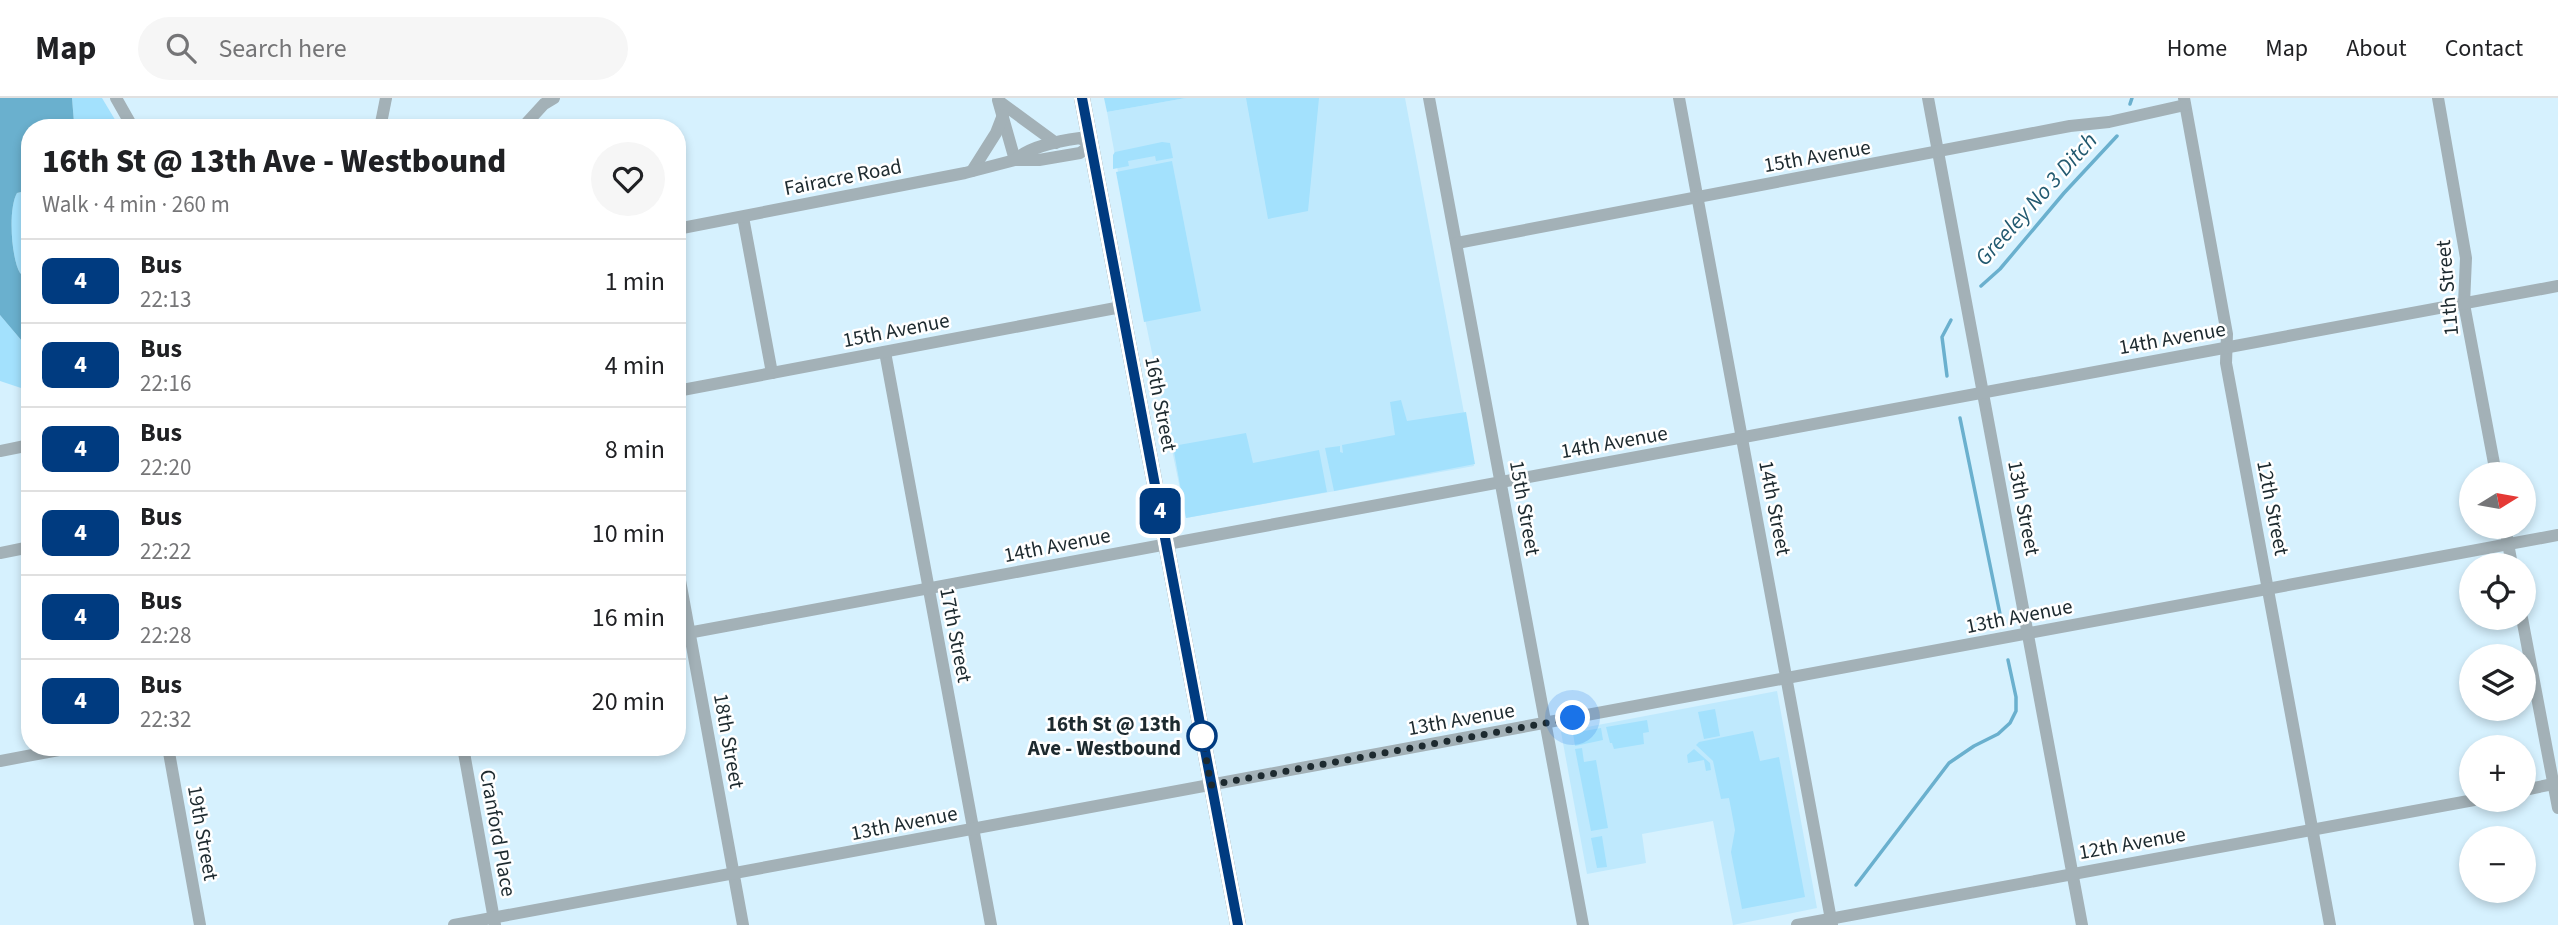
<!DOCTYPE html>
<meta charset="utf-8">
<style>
body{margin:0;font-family:"Source Sans 3",sans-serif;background:#f6f6f6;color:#202124;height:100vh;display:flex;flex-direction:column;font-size:26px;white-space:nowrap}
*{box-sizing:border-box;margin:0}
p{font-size:23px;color:#757577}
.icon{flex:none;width:38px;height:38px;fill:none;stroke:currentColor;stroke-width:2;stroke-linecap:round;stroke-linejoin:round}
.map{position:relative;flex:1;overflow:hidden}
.sheet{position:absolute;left:21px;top:21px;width:665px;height:637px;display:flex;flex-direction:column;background:#fff;border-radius:28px;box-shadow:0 4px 10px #0003}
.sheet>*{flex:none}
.badge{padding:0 14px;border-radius:10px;font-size:24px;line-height:46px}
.needle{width:46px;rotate:79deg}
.controls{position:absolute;left:2459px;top:364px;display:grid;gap:14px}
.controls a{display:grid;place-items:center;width:77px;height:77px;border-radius:50%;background:#fff;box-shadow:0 4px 10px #0003;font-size:35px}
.you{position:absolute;width:35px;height:35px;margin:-18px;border:5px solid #fff;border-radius:50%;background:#1a73e8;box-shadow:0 0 0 10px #1a73e833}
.map>.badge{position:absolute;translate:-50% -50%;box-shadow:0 0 0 4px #fff}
.round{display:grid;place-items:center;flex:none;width:74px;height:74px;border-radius:37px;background:#f6f6f6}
.headline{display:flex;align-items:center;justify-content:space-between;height:119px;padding:0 21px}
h1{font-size:33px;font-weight:800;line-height:52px}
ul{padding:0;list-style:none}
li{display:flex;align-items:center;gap:21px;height:84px;padding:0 21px;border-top:2px solid #e0e0e0}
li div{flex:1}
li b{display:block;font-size:26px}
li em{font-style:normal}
li .badge{min-width:77px;font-weight:700;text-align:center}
header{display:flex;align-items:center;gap:42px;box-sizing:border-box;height:98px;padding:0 35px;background:#fff;border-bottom:2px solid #e0e0e0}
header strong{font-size:33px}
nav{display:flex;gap:38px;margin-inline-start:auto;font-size:24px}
.search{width:490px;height:63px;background:#f6f6f6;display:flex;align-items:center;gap:18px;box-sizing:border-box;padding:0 24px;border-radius:38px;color:#757577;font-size:26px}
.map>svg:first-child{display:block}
.built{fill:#bfe9fd}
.green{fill:#a3e1fd}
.water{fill:#6ab0ce}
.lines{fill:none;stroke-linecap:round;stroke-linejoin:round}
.stream{stroke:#6ab0ce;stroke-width:3.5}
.minor{stroke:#a3b1b7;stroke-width:12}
.major{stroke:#657f8b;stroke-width:16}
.line-casing{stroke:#fff;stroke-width:16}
.line{stroke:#003b80;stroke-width:10}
.walk{stroke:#1d2a2f;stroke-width:7;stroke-dasharray:0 12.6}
.stop-dot{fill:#fff;stroke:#003b80;stroke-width:3.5}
.labels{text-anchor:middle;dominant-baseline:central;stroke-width:5;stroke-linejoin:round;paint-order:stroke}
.street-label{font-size:21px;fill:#1d2a2f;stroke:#fff}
.stop-label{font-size:21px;font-weight:bold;fill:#1d2a2f;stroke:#fff;text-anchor:end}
.water-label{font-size:23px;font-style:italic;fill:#225a70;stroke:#fff}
</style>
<header>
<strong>Map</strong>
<div class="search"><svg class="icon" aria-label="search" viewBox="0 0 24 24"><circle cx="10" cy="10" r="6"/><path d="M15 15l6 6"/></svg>Search here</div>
<nav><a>Home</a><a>Map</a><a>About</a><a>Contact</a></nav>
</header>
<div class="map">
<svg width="2558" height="827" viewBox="0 0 2558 827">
<rect width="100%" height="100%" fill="#d6f1fe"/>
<g class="built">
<path d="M 1186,0 L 1405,0 L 1474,368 L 1186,420 L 1145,221 L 1107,14 Z"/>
<path d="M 1777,593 L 1817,810 L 1733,827 L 1713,723 L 1642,736 L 1646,765 L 1587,776 L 1561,634 Z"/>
</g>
<g class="green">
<path d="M 72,0 L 102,0 L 120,30 L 81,29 L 74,25 Z"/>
<path d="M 1104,0 L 1186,0 L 1107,14 Z"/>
<path d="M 1246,0 L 1319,0 L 1308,113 L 1268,121 Z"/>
<path d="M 1162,44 L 1170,45 L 1173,60 L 1156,63 L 1155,58 L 1128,63 L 1129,68 L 1113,71 L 1113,57 L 1115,54 Z"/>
<path d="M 1172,63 L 1201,213 L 1144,224 L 1116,74 Z"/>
<path d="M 30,92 L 30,181 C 26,179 23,178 20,175 C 11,160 8,110 17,95 Z"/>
<path d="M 0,217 L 22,243 L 30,247 L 30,293 L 0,283 Z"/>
<path d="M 1401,302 L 1407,323 L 1466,314 L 1475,366 L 1334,393 L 1325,350 L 1340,348 L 1340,354 L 1343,355 L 1342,347 L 1395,337 L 1390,304 Z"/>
<path d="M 1246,335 L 1253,365 L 1319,352 L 1327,394 L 1186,420 L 1173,348 Z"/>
<path d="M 1715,611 L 1720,638 L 1704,641 L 1698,614 Z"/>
<path d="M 1647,622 L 1649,634 L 1643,635 L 1644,646 L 1614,651 L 1612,645 L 1610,645 L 1606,629 Z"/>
<path d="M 1601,630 L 1603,642 L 1575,648 L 1573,635 Z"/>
<path d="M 1753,633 L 1760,663 L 1779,659 L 1805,799 L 1742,811 L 1731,754 L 1735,732 L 1729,700 L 1721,701 L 1713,663 L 1696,647 L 1699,644 Z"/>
<path d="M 1582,650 L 1584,664 L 1596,662 L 1608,730 L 1591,733 L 1575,651 Z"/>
<path d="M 1694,651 L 1710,665 L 1711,672 L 1706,673 L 1704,662 L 1688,665 L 1687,657 Z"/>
<path d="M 1602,738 L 1607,769 L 1597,770 L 1591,740 Z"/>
</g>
<path class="water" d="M 0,0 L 72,0 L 74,25 L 84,30 L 30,30 L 30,92 L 17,95 C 8,110 11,160 20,175 C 23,178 26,179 30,181 L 30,247 L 22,243 L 0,217 Z"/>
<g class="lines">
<g class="stream">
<path d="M 2130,6 L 2132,0"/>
<path d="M 1981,188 L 2000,171 L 2064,95 L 2117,38"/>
<path d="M 1947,278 L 1942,239 L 1951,222"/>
<path d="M 1960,320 L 2000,516"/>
<path d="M 1856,787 L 1949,665 L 1974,648 L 1998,636 L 2010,625 L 2016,613 L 2016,599 L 2008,562"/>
</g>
<g class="minor">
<path d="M 116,0 L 133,30"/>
<path d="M 1429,0 L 1583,827"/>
<path d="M 1679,0 L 1832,827"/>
<path d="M 1928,0 L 2082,827"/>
<path d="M 2184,0 L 2227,236 L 2226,265 L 2330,827"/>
<path d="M 2438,0 L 2466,160 L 2464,206 L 2496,376"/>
<path d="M 998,2 L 1015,62"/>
<path d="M 1000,4 L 1056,45"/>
<path d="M 380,30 L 386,0"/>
<path d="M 522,30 L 544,6 L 554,0"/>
<path d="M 972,73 L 996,35 L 1003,17"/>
<path d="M 743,119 L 772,275"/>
<path d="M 677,131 L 965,75 L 1015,62 L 1039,62 L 1080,55 L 1091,47 L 1080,40 C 1059,43 1030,48 1015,62"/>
<path d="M 1457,145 L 2070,28 L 2109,24 L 2185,7"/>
<path d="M 885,254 L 991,827"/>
<path d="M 677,293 L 1121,209"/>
<path d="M 0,353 L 30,347"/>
<path d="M 2505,429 L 2512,467"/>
<path d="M 0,455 L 30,449"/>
<path d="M 677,466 L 743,827"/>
<path d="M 2522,520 L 2558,710"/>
<path d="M 677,537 L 2558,188"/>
<path d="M 168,649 L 200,827"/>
<path d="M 463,649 L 495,827"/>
<path d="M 0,663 L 75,649"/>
<path d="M 2524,692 L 2558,685"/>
<path d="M 454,827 L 2558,437"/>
<path d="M 1797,827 L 2474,702"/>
</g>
<path class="major" d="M 1082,0 L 1238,827"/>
</g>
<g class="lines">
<defs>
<path id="line" d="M 1082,0 L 1238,827"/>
</defs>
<use href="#line" class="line-casing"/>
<use href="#line" class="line"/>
<path class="walk" d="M 1202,638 L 1211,687 L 1573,620"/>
</g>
<circle class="stop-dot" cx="1202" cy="638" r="14"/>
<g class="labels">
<g class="street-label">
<text transform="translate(1817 58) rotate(-10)">15th Avenue</text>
<text transform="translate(843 79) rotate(-11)">Fairacre Road</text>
<text transform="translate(2447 190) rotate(-95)">11th Street</text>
<text transform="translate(896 232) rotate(-11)">15th Avenue</text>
<text transform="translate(2172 240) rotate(-10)">14th Avenue</text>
<text transform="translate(1161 306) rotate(79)">16th Street</text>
<text transform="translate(1614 344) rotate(-10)">14th Avenue</text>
<text transform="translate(1525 410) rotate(80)">15th Street</text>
<text transform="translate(1775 410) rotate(79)">14th Street</text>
<text transform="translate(2024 410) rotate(79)">13th Street</text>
<text transform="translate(2273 410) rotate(79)">12th Street</text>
<text transform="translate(1057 447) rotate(-11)">14th Avenue</text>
<text transform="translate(2019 518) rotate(-11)">13th Avenue</text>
<text transform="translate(956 537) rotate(79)">17th Street</text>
<text transform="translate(1461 621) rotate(-10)">13th Avenue</text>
<text transform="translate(729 643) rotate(80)">18th Street</text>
<text transform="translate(904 725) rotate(-11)">13th Avenue</text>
<text transform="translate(203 735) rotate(80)">19th Street</text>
<text transform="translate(498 735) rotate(80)">Cranford Place</text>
<text transform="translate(2132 745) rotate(-10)">12th Avenue</text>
</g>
<g class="stop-label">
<text x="1181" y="626">16th St @ 13th<tspan x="1181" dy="24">Ave - Westbound</tspan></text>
</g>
<g class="water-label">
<text transform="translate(2036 101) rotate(-48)">Greeley No 3 Ditch</text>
</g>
</g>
</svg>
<div class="controls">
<a><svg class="needle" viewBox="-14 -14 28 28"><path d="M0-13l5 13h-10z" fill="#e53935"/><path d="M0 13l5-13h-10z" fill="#757577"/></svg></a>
<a><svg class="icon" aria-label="locate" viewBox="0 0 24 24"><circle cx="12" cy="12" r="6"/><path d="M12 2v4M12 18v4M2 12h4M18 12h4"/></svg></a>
<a><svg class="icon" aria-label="layers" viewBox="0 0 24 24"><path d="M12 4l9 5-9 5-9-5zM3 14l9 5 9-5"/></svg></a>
<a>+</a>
<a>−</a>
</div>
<div class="you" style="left:1573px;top:620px"></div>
<b class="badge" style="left:1160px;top:413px;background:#003b80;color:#fff">4</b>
<section class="sheet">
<div class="headline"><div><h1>16th St @ 13th Ave - Westbound</h1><p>Walk · 4 min · 260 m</p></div><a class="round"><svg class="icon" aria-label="heart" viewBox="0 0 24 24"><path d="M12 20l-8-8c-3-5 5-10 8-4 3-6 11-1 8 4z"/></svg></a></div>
<ul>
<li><span class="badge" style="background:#003b80;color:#fff">4</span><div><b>Bus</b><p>22:13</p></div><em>1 min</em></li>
<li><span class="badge" style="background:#003b80;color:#fff">4</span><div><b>Bus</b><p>22:16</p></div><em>4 min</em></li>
<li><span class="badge" style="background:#003b80;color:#fff">4</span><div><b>Bus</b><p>22:20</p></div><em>8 min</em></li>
<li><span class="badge" style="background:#003b80;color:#fff">4</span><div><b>Bus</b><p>22:22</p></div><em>10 min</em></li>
<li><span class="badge" style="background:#003b80;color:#fff">4</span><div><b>Bus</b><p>22:28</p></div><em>16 min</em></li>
<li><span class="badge" style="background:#003b80;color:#fff">4</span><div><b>Bus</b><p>22:32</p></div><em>20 min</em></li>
</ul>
</section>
</div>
